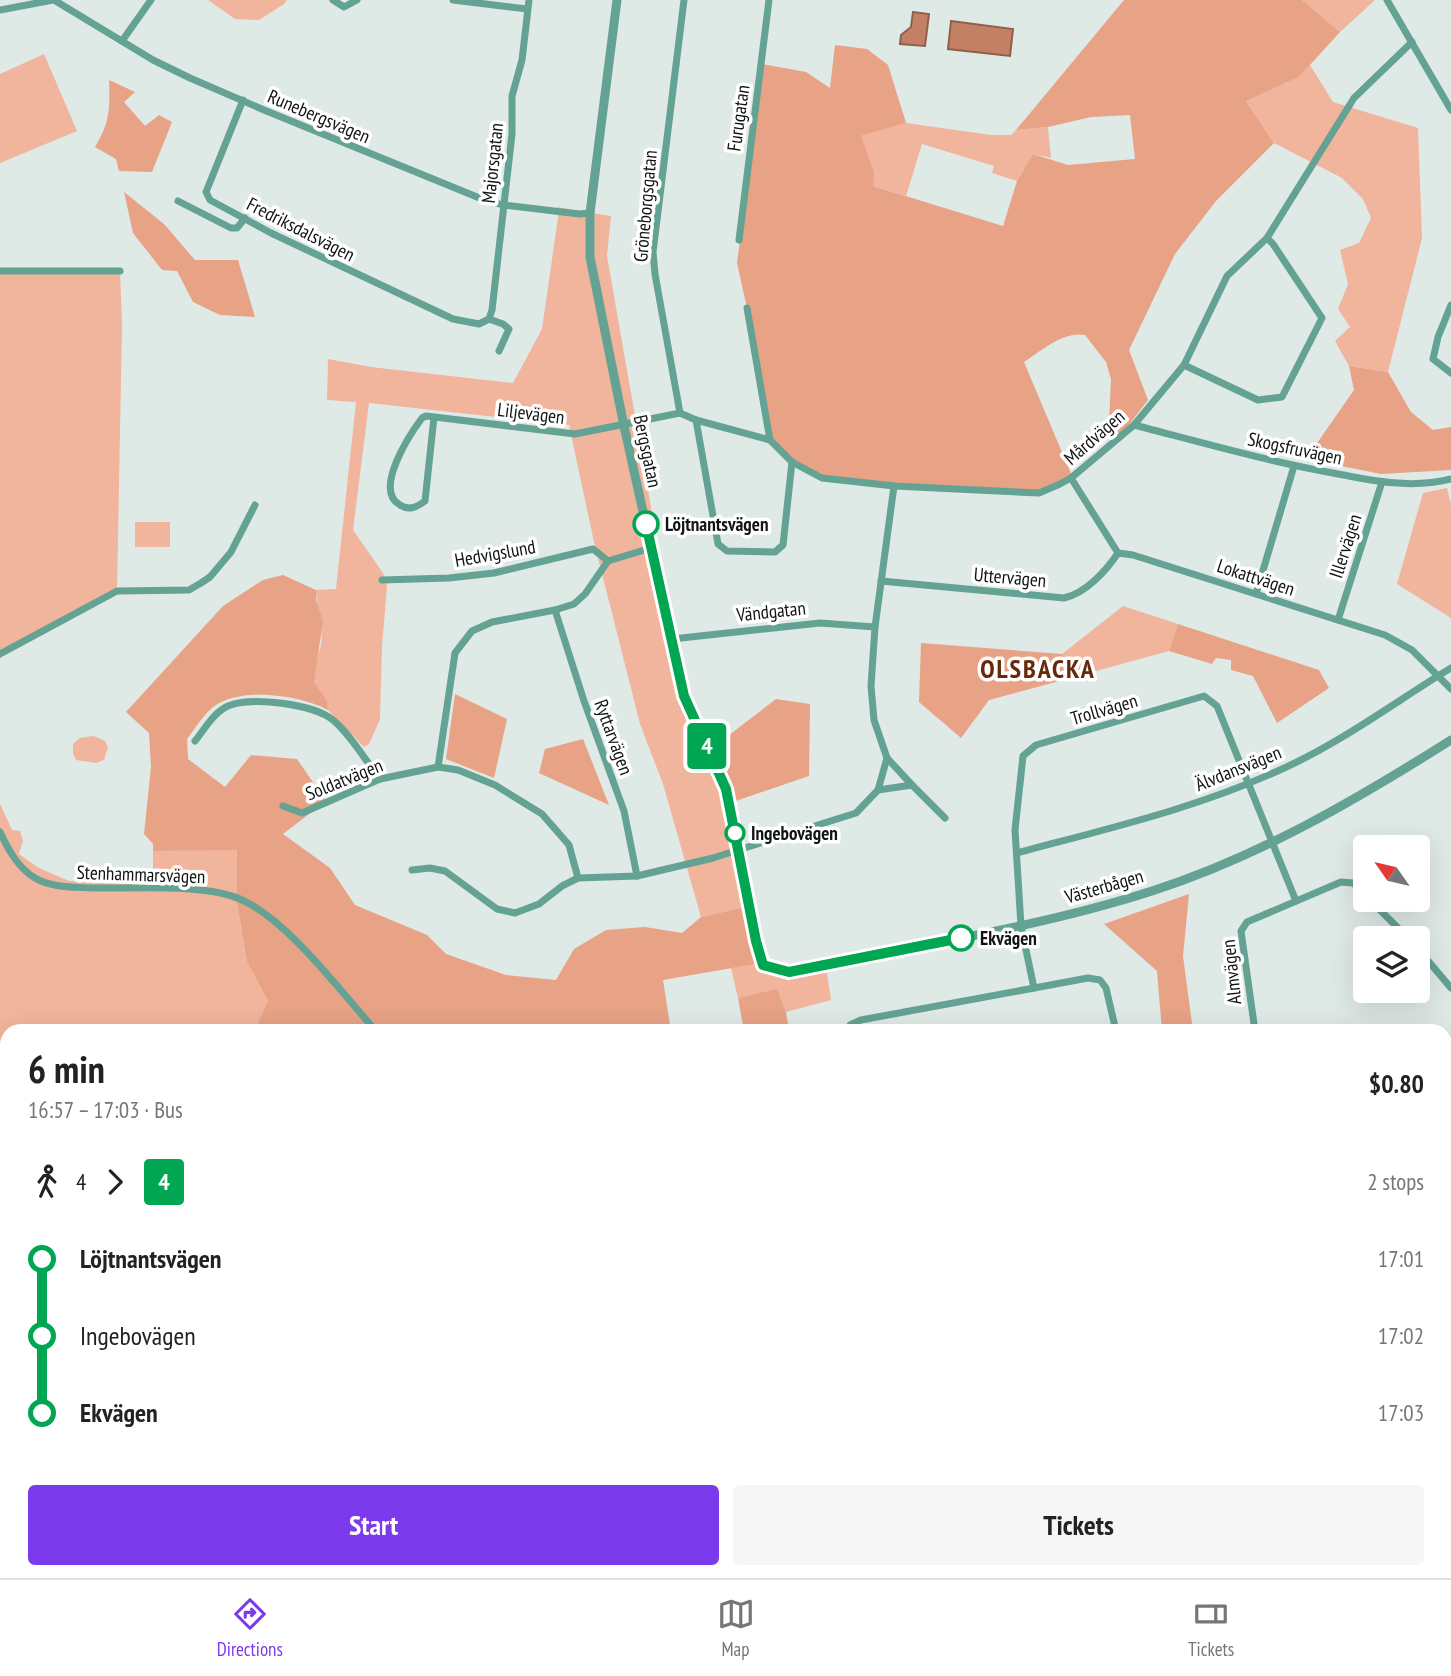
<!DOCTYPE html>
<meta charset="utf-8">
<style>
body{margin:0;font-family:"PT Sans Narrow",sans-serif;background:#f6f6f6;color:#222;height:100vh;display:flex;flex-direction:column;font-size:26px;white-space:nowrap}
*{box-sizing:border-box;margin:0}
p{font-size:23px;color:#767676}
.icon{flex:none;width:38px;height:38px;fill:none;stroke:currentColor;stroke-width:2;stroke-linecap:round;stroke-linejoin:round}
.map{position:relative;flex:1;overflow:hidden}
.drawer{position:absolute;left:0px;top:1024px;width:1452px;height:555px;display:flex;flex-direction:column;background:#fff;border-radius:21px 21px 0 0;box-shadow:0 7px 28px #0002}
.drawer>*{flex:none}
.badge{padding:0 14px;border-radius:5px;font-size:24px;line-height:46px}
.needle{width:46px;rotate:304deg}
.buttons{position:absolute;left:1353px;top:835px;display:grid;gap:14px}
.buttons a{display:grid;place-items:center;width:77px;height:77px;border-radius:7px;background:#fff;box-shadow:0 7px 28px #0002;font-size:35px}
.map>.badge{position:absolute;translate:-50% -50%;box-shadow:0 0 0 4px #fff}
.legs{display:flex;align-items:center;gap:10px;height:77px;padding:0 28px;font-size:23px}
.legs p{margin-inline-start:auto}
.summary{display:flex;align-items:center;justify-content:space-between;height:119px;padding:0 28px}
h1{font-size:38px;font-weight:600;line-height:52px}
.primary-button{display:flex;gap:14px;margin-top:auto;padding:14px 28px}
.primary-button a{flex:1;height:80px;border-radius:7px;background:#7c3aed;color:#fff;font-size:28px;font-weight:600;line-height:80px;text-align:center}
.primary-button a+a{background:#f6f6f6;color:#222}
ul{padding:0 28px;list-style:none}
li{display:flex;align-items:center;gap:24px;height:77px;font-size:26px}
li i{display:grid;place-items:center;width:10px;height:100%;margin:0 9px;background:currentColor}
li i::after{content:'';width:18px;height:18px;margin:-9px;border:5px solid;border-radius:50%;background:#fff}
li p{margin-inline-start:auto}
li:first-child i{background:linear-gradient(#0000 50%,currentColor 0)}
li:last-child i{background:linear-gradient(currentColor 50%,#0000 0)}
.tab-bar{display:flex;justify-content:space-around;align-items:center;height:98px;border-top:2px solid #e0e0e0;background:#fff;font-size:19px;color:#767676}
.tab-bar a{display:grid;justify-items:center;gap:4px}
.tab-bar .active{color:#7c3aed}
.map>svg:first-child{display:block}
.green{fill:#f1b49c}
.forest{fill:#e8a286}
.water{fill:#c38065;stroke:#8e604c;stroke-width:2}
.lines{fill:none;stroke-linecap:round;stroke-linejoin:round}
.stream{stroke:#8e604c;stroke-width:2.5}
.minor{stroke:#64a293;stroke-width:7}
.tertiary{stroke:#64a293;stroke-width:9}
.motorway{stroke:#09453a;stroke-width:12}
.line-1-casing{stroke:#fff;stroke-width:16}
.line-1{stroke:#00a651;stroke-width:10}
.stop-1-dot{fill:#fff;stroke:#00a651;stroke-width:3.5}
.labels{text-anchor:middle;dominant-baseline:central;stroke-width:7;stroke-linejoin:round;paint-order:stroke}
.street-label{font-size:19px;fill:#111413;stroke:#fff}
.stop-label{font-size:19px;font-weight:bold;fill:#111413;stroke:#fff;text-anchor:start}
.district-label{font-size:26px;font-weight:bold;letter-spacing:2px;fill:#682809;stroke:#fff}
</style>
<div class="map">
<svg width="1451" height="1578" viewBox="0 0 1451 1578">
<rect width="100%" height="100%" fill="#dfe9e6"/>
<g class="green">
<path d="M 208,0 L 287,0 L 284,4 L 259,20 L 235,19 Z"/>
<path d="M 1302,0 L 1375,0 L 1340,32 Z"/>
<path d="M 44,54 L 77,131 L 0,163 L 0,74 Z"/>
<path d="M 1310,65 L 1333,102 L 1418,128 L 1422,238 L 1388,372 L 1349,366 L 1335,341 L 1350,327 L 1338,309 L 1348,284 L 1340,250 L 1359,243 L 1371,218 L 1363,199 L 1342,178 L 1274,143 L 1246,101 L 1299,77 Z"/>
<path d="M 906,123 L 991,135 L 1011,135 L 1016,130 L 1048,127 L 1051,158 L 1033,154 L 1017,181 L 992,173 L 994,166 L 922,144 L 906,196 L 873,186 L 861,136 Z"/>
<path d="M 557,207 L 611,216 L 607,256 L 684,696 L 720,772 L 754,905 L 701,917 L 663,784 L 640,724 L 594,542 L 569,425 L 369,403 L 353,530 L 383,573 L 387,586 L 382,646 L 380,719 L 369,744 L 364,747 L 328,710 C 327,695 317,693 314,681 C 311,669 319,656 321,644 C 324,625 316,608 316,590 L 336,589 L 356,402 L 327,400 L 328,359 L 371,367 L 513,383 L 542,329 L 559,211 Z"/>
<path d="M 0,271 L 120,271 L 122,325 L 117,591 L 0,654 Z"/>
<path d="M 1447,488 L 1451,505 L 1451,618 L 1397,584 L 1423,493 Z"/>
<rect x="135" y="522" width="35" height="25"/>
<path d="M 1123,606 L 1178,624 L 1169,651 L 1078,676 L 1062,654 Z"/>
<path d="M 94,736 L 105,741 L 108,747 L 104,760 L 96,763 L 76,760 L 73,754 L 73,744 L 80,738 Z"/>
<path d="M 0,804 L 12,830 L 20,831 L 23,841 L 19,854 L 37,867 L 69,881 L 153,883 L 153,851 L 237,849 L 237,903 L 247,962 L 268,1001 L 254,1031 L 7,1031 L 7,1226 L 0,1210 Z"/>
<path d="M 825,961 L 831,1000 L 786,1012 L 777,990 L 738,998 L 731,968 L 767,962 L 788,969 Z"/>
<path d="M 20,1572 L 151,1572 L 156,1578 L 20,1578 Z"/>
<path d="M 1264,1572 L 1406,1572 L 1418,1578 L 1270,1578 Z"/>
</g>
<g class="forest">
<path d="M 1124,0 L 1302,0 L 1340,32 L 1299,77 L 1246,101 L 1274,143 L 1216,201 L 1175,254 L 1129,350 L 1148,400 L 1121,435 L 1109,423 L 1111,379 L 1106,362 L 1085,335 C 1063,331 1041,351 1024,362 L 1072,476 L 1039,493 L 822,478 L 806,471 L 770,440 L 747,308 L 737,263 L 762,64 L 806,72 L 830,88 L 835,45 L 867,49 L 888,65 L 906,123 L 861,136 L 874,172 L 873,186 L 1003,226 L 1017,181 L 1033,154 L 1068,165 L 1135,159 L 1130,115 L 1091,117 L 1048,127 L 1016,130 Z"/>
<path d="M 109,80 L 135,92 L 124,102 L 145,126 L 159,115 L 172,122 L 152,172 L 119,171 L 116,159 L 95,147 C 110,123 110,108 109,80 Z"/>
<path d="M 124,192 L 164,224 L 195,260 L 238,260 L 255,317 L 220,315 L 193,302 L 177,271 L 162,270 L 133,233 Z"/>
<path d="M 1349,366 L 1388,372 L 1411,412 L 1433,430 L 1451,427 L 1451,470 L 1381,474 L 1306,459 L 1354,390 Z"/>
<path d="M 283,575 L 316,590 L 316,600 L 323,621 L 314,682 L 327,701 L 328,710 C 301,695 242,687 216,705 C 204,713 195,729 187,739 L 188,759 L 225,787 L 251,755 L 297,759 L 326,801 L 283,834 L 330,868 L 355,905 L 427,935 L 446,954 L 506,975 L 556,980 L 574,949 L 606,930 L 645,927 L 682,933 L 701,917 L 754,905 L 767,962 L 663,980 L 671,1031 L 254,1031 L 268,1001 L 247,962 L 237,903 L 237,850 L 153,851 L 153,844 L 144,834 L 151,767 L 149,733 L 126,712 L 223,606 L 263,580 Z"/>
<path d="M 1178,624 L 1319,670 L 1329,688 L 1277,723 L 1253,676 L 1231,670 L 1231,660 L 1216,658 L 1212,664 L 1169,651 Z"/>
<path d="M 921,643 L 1062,654 L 1078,676 L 989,700 L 961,738 L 919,702 Z"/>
<path d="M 455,694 L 507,719 L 494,778 L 446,759 Z"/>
<path d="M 776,699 L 810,704 L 809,776 L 727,804 L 711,749 Z"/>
<path d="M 583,739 L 609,805 L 539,773 L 545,749 Z"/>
<path d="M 1189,894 L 1183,956 L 1193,1031 L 1162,1031 L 1157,971 L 1104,924 Z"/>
<path d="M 777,989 L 786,1012 L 789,1031 L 744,1031 L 738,998 Z"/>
<path d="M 0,1409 L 7,1409 L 7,1572 L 20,1572 L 21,1578 L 0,1578 Z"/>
<path d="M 1446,1429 L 1451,1429 L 1451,1578 L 1418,1578 L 1406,1572 L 1446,1572 Z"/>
<path d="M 151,1572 L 1033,1572 L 1048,1578 L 156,1578 Z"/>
</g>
<g class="water">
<path d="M 913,12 L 929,14 L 925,46 L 900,44 L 901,35 L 911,27 Z"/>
<path d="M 951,21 L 1013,29 L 1010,56 L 948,49 Z"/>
</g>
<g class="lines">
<path class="stream" d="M 0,1081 L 7,1096"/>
<g class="minor">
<path d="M 54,0 L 153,60 L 190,78 L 264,110 L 482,199 L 503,205 L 579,214 L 590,213"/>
<path d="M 333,0 L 344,7 L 357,0"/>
<path d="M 453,0 L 527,9"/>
<path d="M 1387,0 L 1451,110"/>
<path d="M 0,10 L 53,0"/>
<path d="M 122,41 L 151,0"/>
<path d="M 243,100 L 206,192 L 210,200 L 271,233 L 453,319 L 479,324 L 489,319 L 492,310 L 512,134 L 512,96 L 522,60 L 529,0"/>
<path d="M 178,201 L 231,228 L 237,228 L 245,218"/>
<path d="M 739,240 L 769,0"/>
<path d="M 0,271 L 120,271"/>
<path d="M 1451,305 L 1438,337 L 1433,359 L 1451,373"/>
<path d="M 747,308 L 770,440"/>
<path d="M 489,319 L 503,324 L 509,329 L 499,351"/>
<path d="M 1184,365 L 1258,400 L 1282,397 L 1322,318 L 1273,244 L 1267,238"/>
<path d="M 680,413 L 655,274 L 653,252 L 684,0"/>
<path d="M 434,417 L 425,501 C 417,507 409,511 400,505 C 373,490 410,434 422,418 L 426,416 L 575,434 L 680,413 L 696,420 L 770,440 L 792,462 L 822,478 L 894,486 L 1039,493 L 1060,484 L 1071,478 L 1134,425 L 1184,365 L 1227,276 L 1267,238 L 1354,98 L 1412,42"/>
<path d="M 696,420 L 718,544 L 727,551 L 775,552 L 783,545 L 792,462"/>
<path d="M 1134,425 C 1200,442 1266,461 1333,473 C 1373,481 1411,489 1451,479"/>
<path d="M 1071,478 L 1118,553 L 1133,555 L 1385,635 L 1412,650 L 1451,689"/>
<path d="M 382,580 L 449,578 L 494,573 L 593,549 L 608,561"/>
<path d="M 881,581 L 1064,598 C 1086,593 1106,571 1118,553"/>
<path d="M 1256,594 L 1294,466"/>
<path d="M 555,610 L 584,701 L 624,811 L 637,876"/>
<path d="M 1338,620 L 1382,482"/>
<path d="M 672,639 L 820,623 L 875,627"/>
<path d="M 0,654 L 117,591 L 189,590 L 201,583 L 210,577 L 231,552 L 255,505"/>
<path d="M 195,741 C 204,730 214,712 228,706 C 250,696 314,704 333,720 C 351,735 365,760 380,779"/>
<path d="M 438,767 L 455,653 L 472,631 L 492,622 L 555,610 L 574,604 L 585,594 L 608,561 L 651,548"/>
<path d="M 912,785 L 945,818"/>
<path d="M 878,790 L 912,785 L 887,758"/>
<path d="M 283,806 L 302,813 L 380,779 L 438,767 L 458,770 L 495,785 L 542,814 L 569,845 L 578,878"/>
<path d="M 0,832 C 8,849 18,868 35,878 C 52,888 73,887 92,888 C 134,889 203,883 240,899 C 288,920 340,991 376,1031"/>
<path d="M 1017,853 C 1106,829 1198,808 1282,769 C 1342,742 1395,702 1451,668"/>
<path d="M 412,870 L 430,868 L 445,871 L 497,909 L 515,913 L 539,904 L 562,886 L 578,878 L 637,876 L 713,858 L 856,813 L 878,790 L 887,758 L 874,720 L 871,686 L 875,627 L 894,486"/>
<path d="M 1370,900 L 1408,938"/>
<path d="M 1418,949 L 1451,988"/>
<path d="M 1034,988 L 1021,926 L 1015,830 L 1023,756 L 1036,745 L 1204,696 L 1217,706 L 1296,901"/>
<path d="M 847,1031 L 850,1025 L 861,1020 L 1088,978 L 1100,980 L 1106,988 L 1116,1031"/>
<path d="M 1255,1031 L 1241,931 L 1247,922 L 1341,882 L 1353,883 L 1365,894"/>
<path d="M 1446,1145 L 1451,1144"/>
<path d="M 1446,1376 L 1451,1376"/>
<path d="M 494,1572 L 500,1578"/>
<path d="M 448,1578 L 460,1572"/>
</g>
<path class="tertiary" d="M 617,0 L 590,213 L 590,257 L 624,426 L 684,696 L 726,789 L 756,941 L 763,965 L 789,972 C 910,946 1034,929 1152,891 C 1260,856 1356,800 1451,740"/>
<g class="motorway">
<path d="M 0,1354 L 7,1354"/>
<path d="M 0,1382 L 7,1382"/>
<path d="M 1086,1572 L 1099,1578"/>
<path d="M 1150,1572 L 1164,1578"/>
</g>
</g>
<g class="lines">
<defs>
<path id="line-1" d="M 646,524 L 684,696 L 726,789 L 756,941 L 763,965 L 789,972 L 961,938"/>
</defs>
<use href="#line-1" class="line-1-casing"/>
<use href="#line-1" class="line-1"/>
</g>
<g class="stop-1-dot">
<circle cx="646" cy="524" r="12"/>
<circle cx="735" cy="833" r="9"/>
<circle cx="961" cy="938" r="12"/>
</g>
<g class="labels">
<g class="street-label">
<text transform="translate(319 116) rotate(23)">Runebergsvägen</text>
<text transform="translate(738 118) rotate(-82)">Furugatan</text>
<text transform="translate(492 163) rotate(-84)">Majorsgatan</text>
<text transform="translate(645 206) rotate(-85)">Gröneborgsgatan</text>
<text transform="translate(301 229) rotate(27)">Fredriksdalsvägen</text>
<text transform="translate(531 413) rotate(7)">Liljevägen</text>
<text transform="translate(1094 437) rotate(-41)">Mårdvägen</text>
<text transform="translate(1295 448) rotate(12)">Skogsfruvägen</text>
<text transform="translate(648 451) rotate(78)">Bergsgatan</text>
<text transform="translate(1345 546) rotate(-72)">Illervägen</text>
<text transform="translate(495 553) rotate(-10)">Hedvigslund</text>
<text transform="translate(1010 577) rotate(5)">Uttervägen</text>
<text transform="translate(1256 577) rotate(18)">Lokattvägen</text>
<text transform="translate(771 611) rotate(-6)">Vändgatan</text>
<text transform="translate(1104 709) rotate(-16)">Trollvägen</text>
<text transform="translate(614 737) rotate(70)">Ryttarvägen</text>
<text transform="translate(1238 768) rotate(-22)">Älvdansvägen</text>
<text transform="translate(344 779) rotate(-22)">Soldatvägen</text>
<text transform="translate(141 874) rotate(2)">Stenhammarsvägen</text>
<text transform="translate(1104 886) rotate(-16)">Västerbågen</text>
<text transform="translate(1231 972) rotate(-96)">Almvägen</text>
</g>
<g class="stop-label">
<text x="665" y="524">Löjtnantsvägen</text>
<text x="751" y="833">Ingebovägen</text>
<text x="980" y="938">Ekvägen</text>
</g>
<g class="district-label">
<text x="1038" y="668">OLSBACKA</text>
</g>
</g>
</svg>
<div class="buttons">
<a><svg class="needle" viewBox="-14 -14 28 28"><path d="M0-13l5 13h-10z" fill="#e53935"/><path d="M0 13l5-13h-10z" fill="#767676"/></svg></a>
<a><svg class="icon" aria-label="layers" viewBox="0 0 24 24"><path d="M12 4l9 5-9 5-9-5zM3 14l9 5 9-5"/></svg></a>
</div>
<b class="badge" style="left:707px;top:746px;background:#00a651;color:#fff">4</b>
<section class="drawer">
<div class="summary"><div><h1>6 min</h1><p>16:57 – 17:03 · Bus</p></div><b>$0.80</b></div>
<div class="legs"><svg class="icon" aria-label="walk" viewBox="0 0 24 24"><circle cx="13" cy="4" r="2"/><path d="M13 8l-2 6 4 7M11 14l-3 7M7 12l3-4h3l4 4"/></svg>4<svg class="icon" aria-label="forward" viewBox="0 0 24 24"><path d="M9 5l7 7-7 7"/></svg><b class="badge" style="background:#00a651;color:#fff">4</b><p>2 stops</p></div>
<ul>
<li><i style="color:#00a651"></i><b>Löjtnantsvägen</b><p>17:01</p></li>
<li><i style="color:#00a651"></i><span>Ingebovägen</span><p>17:02</p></li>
<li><i style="color:#00a651"></i><b>Ekvägen</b><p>17:03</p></li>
</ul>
<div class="primary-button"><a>Start</a><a>Tickets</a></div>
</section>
</div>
<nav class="tab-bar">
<a class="active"><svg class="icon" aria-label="directions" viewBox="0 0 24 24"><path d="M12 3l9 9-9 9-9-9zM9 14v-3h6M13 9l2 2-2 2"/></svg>Directions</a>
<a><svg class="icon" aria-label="map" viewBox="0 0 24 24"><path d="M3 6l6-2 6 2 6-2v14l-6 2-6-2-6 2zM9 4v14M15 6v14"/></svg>Map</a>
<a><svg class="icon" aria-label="tickets" viewBox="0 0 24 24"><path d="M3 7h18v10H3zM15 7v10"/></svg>Tickets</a>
</nav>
